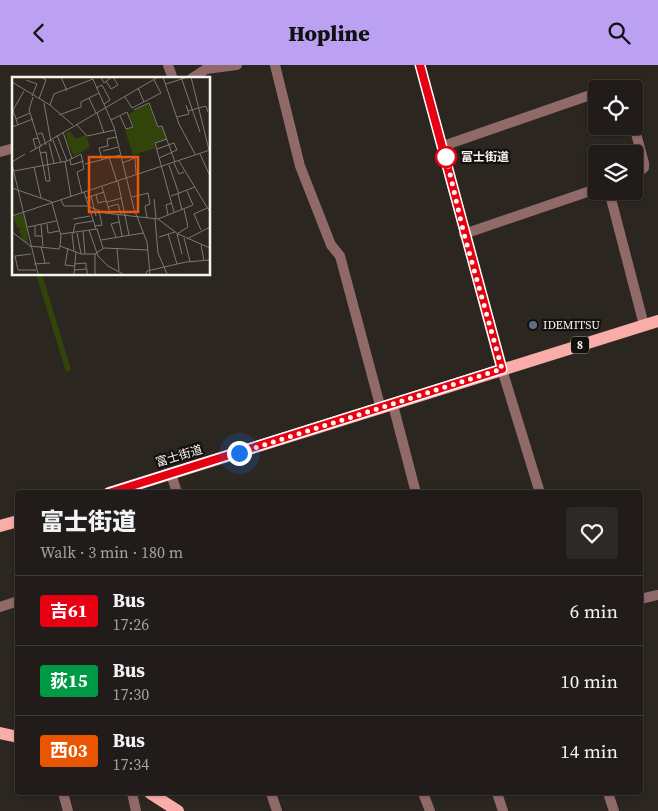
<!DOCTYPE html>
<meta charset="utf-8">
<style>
body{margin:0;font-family:"Source Serif 4","Noto Sans JP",serif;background:#2d2926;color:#f1f3f6;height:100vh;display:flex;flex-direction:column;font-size:19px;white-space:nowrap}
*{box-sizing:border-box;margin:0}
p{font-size:16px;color:#a2a1a2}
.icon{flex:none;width:28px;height:28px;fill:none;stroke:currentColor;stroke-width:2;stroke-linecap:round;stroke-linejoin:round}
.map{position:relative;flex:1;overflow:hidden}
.sheet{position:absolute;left:15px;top:425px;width:628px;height:305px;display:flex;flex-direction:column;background:#211c19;border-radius:5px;box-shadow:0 1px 4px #0004,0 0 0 1px #3e3a38}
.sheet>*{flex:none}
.badge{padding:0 10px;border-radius:4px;font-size:18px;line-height:32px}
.buttons{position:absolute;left:588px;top:15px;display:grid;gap:10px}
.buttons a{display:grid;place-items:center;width:55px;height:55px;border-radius:5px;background:#211c19;box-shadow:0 1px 4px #0004,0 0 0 1px #3e3a38;font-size:25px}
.you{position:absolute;width:25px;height:25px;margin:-12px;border:4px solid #fff;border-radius:50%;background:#1a73e8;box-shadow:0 0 0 8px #1a73e833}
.map>.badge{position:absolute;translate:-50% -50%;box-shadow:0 0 0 2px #fff}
.round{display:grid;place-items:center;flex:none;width:52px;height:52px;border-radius:5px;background:#2d2926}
.headline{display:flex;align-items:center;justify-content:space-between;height:85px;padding:0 25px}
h1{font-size:24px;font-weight:800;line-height:38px}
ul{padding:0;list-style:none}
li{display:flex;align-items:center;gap:15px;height:70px;padding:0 25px;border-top:1px solid #3e3a38}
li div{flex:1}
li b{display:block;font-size:19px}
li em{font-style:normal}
li .badge{min-width:55px;font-weight:700;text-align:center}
header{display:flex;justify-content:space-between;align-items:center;height:65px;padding:0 25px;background:#bca0f2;color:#111;font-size:22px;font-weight:800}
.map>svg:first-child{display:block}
.green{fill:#31450b}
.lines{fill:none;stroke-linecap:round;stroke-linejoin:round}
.minor{stroke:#906a68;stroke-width:10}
.tertiary{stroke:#906a68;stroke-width:10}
.primary{stroke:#faaca9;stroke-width:12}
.line-casing{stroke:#fff;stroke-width:11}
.line{stroke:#e60012;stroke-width:8}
.walk{stroke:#f7f3ef;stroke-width:5;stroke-dasharray:0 9}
.stop-dot{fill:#fff;stroke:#e60012;stroke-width:2.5}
.service-dot{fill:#5c6f8a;stroke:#13100e;stroke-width:2}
.labels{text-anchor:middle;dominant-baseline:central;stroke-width:4.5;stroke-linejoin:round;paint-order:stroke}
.shield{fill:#13100e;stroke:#b3afac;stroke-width:1}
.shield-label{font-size:11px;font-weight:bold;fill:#f7f3ef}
.stop-label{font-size:12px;font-weight:bold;fill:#f7f3ef;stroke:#13100e;text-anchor:start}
.poi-label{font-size:12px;fill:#f7f3ef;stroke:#13100e;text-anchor:start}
.street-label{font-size:12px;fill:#f7f3ef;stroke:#13100e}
.inset-road{fill:none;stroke:#7d7873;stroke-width:1}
.view{fill:#e8590c;fill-opacity:0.15;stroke:#e8590c;stroke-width:2.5}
.inset-edge{fill:none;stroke:#f7f3ef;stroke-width:2.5}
</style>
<header><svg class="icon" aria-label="back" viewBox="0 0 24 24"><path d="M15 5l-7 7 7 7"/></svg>Hopline<svg class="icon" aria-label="search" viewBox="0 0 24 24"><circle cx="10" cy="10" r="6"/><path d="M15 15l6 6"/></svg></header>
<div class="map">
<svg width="658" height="746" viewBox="0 0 658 746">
<rect width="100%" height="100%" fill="#2c2621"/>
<path class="green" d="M 36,209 L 42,209 L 71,305 L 66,307 Z"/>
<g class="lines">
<g class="minor">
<path d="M 168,0 L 173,14"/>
<path d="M 275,0 L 300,101 L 331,180 L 340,191 L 381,344"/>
<path d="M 191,14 L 206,4 L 237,0"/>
<path d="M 610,24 L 617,21 L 623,24"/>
<path d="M 634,61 L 644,98 L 644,103 L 634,109"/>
<path d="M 443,81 L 596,28"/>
<path d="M 0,87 L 14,83"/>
<path d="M 609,126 L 644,260"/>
<path d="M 464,169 L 596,124"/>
<path d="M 393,340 L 416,428"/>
<path d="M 171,408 L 177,428"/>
<path d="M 640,534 L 658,530"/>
<path d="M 0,542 L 18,536"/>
<path d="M 63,728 L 68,746"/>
<path d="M 132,728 L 136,746"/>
<path d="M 271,728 L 277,746"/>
<path d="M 423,728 L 430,746"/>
<path d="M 497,728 L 503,746"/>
</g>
<g class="tertiary">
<path d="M 420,0 L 496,285 L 540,428"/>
<path d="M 608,728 L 614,746"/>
</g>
<g class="primary">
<path d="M 109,428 L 658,256"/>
<path d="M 0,461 L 18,456"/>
<path d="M 0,668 L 18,672"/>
<path d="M 150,728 L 178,746"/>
</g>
</g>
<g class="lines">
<defs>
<path id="line" d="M 109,428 L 502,304 L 420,0"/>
</defs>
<use href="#line" class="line-casing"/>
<use href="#line" class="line"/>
<path class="walk" d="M 239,388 L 502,304 L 464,169 L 446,92"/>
</g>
<circle class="stop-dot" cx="446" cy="92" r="10"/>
<circle class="service-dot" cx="533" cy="260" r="5"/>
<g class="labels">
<rect class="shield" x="571" y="271.5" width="18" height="17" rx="4"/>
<g class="shield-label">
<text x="580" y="280">8</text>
</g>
<g class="stop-label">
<text x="461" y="92">富士街道</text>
</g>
<g class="poi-label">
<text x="543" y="260">IDEMITSU</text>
</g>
<g class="street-label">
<text transform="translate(179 391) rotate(-17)">富士街道</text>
</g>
</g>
<g transform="translate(12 12)">
<rect width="198" height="198" fill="#2c2621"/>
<path d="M 136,27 L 146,51 L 150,50 L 155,62 L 142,66 L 143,71 L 121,78 L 113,53 L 122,50 L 117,37 ZM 58,55 L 64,62 L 74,58 L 78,70 L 62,79 L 56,66 L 54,56 ZM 12,136 L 15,149 L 16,167 L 11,163 L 7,153 L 10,151 L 6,151 L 1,140 Z" fill="#31450b"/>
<path class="inset-road" d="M 49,0 L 55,14M 80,0 L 102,50 L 122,132 L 135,165 L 138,197M 89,0 L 92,6 L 100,0M 151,0 L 167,47 L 183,77M 169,0 L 188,55M 179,0 L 197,73M 14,3 L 25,7 L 20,19M 94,4 L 99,12 L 106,8 L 101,0M 0,5 L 38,28 L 61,48M 154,7 L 176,0M 84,11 L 90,8 L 98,23 L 92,27M 126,11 L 132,25M 21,20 L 17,33 L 26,61M 113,20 L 120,31 L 149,16 L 142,3M 77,21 L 84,36M 27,22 L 34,3 L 29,0M 32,26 L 39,65M 38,28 L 42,17 L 81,2M 122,33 L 137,26 L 146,50 L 150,49 L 163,85M 176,34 L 194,29 L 196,35M 85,36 L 92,56M 47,38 L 69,30 L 69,25 L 87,16M 165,40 L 177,37 L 174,28M 4,42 L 18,36M 99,43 L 115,35 L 121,50 L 114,52 L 108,39M 64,47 L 75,59 L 103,53M 6,48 L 1,33 L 12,14M 0,50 L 21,42M 51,55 L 60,82M 26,57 L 30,56 L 34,68M 45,58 L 55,84M 155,62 L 143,66 L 162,135M 41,63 L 49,85M 37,66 L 42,86M 27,70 L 31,88 L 34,104 L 38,104 L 34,75 L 28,76M 24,72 L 21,62 L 26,61 L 29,70M 145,72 L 162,66 L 165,73 L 147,81M 91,74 L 106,70M 18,75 L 146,0M 188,77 L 198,99M 97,80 L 105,105M 90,82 L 87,71 L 96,69 L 95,62 L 104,60M 58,83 L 59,88 L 72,84M 53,84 L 59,120M 167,84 L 198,135M 0,85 L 13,77M 110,86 L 123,81 L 124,97M 162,86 L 167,97 L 172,95M 0,87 L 26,197M 73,87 L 108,78M 157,88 L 167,117M 22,90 L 29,121M 2,94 L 55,84 L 69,77 L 72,92 L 65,95 L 70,116M 106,105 L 117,158M 90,110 L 98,136M 0,111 L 40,125M 72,115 L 84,152M 166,117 L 170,133M 84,118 L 86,126 L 94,124M 79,119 L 84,139M 159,119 L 183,110M 120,120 L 136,116 L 138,127 L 133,129 L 135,141M 74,121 L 92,115M 142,122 L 144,141M 49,123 L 52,129 L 75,129 L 93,136 L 146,142 L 166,157 L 198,171M 95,125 L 110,121M 40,126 L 49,159 L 48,169M 96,130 L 106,127 L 109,137M 106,138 L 110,159M 156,138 L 154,128 L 160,126M 0,139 L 198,73M 61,142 L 78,139M 143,142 L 146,176 L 155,197M 146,142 L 181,128 L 175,114M 35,147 L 36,156 L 47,154M 29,148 L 31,169M 23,149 L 23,159 L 30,159M 83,149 L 90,148 L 87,134M 16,150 L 44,144M 77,153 L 86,179 L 96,189 L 111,197M 189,153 L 182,137 L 195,131M 71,154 L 73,177M 0,155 L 17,168M 65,156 L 69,177M 49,157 L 85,152 L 91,171M 60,157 L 62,174M 61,157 L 63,147 L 81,144M 156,157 L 165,187M 104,160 L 99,147 L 107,145M 147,160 L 163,155M 172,161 L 178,184M 175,162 L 198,150M 89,163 L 131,156M 189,168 L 192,184M 17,169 L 47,172 L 48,169 L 69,177 L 83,177 L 83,197M 29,169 L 33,186M 56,171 L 53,188 L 62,189M 105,171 L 107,194M 19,177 L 3,179 L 6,193 L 24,193M 83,177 L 92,171 L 136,173M 170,177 L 165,157 L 176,150 L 172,132M 22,187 L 38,186M 62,187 L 74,186 L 74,192M 62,193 L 75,192 L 75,197M 62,197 L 64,175M 134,197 L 135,194 L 174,185 L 198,183"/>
<path class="view" d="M 77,80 L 126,80 L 126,135 L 77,135 Z"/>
<rect width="198" height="198" class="inset-edge"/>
</g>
</svg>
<div class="buttons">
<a><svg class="icon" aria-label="locate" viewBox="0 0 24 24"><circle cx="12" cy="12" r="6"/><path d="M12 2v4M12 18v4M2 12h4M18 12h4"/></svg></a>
<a><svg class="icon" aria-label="layers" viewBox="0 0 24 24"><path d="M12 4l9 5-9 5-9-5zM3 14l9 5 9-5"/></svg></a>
</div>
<div class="you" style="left:239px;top:388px"></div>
<section class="sheet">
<div class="headline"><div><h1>富士街道</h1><p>Walk · 3 min · 180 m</p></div><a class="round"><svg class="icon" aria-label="heart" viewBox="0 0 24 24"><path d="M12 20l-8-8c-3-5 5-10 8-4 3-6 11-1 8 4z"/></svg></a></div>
<ul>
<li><span class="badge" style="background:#e60012;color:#fff">吉61</span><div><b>Bus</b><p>17:26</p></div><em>6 min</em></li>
<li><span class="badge" style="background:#094;color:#fff">荻15</span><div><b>Bus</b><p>17:30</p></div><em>10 min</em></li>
<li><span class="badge" style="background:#ea5504;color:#fff">西03</span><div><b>Bus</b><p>17:34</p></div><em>14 min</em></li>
</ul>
</section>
</div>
